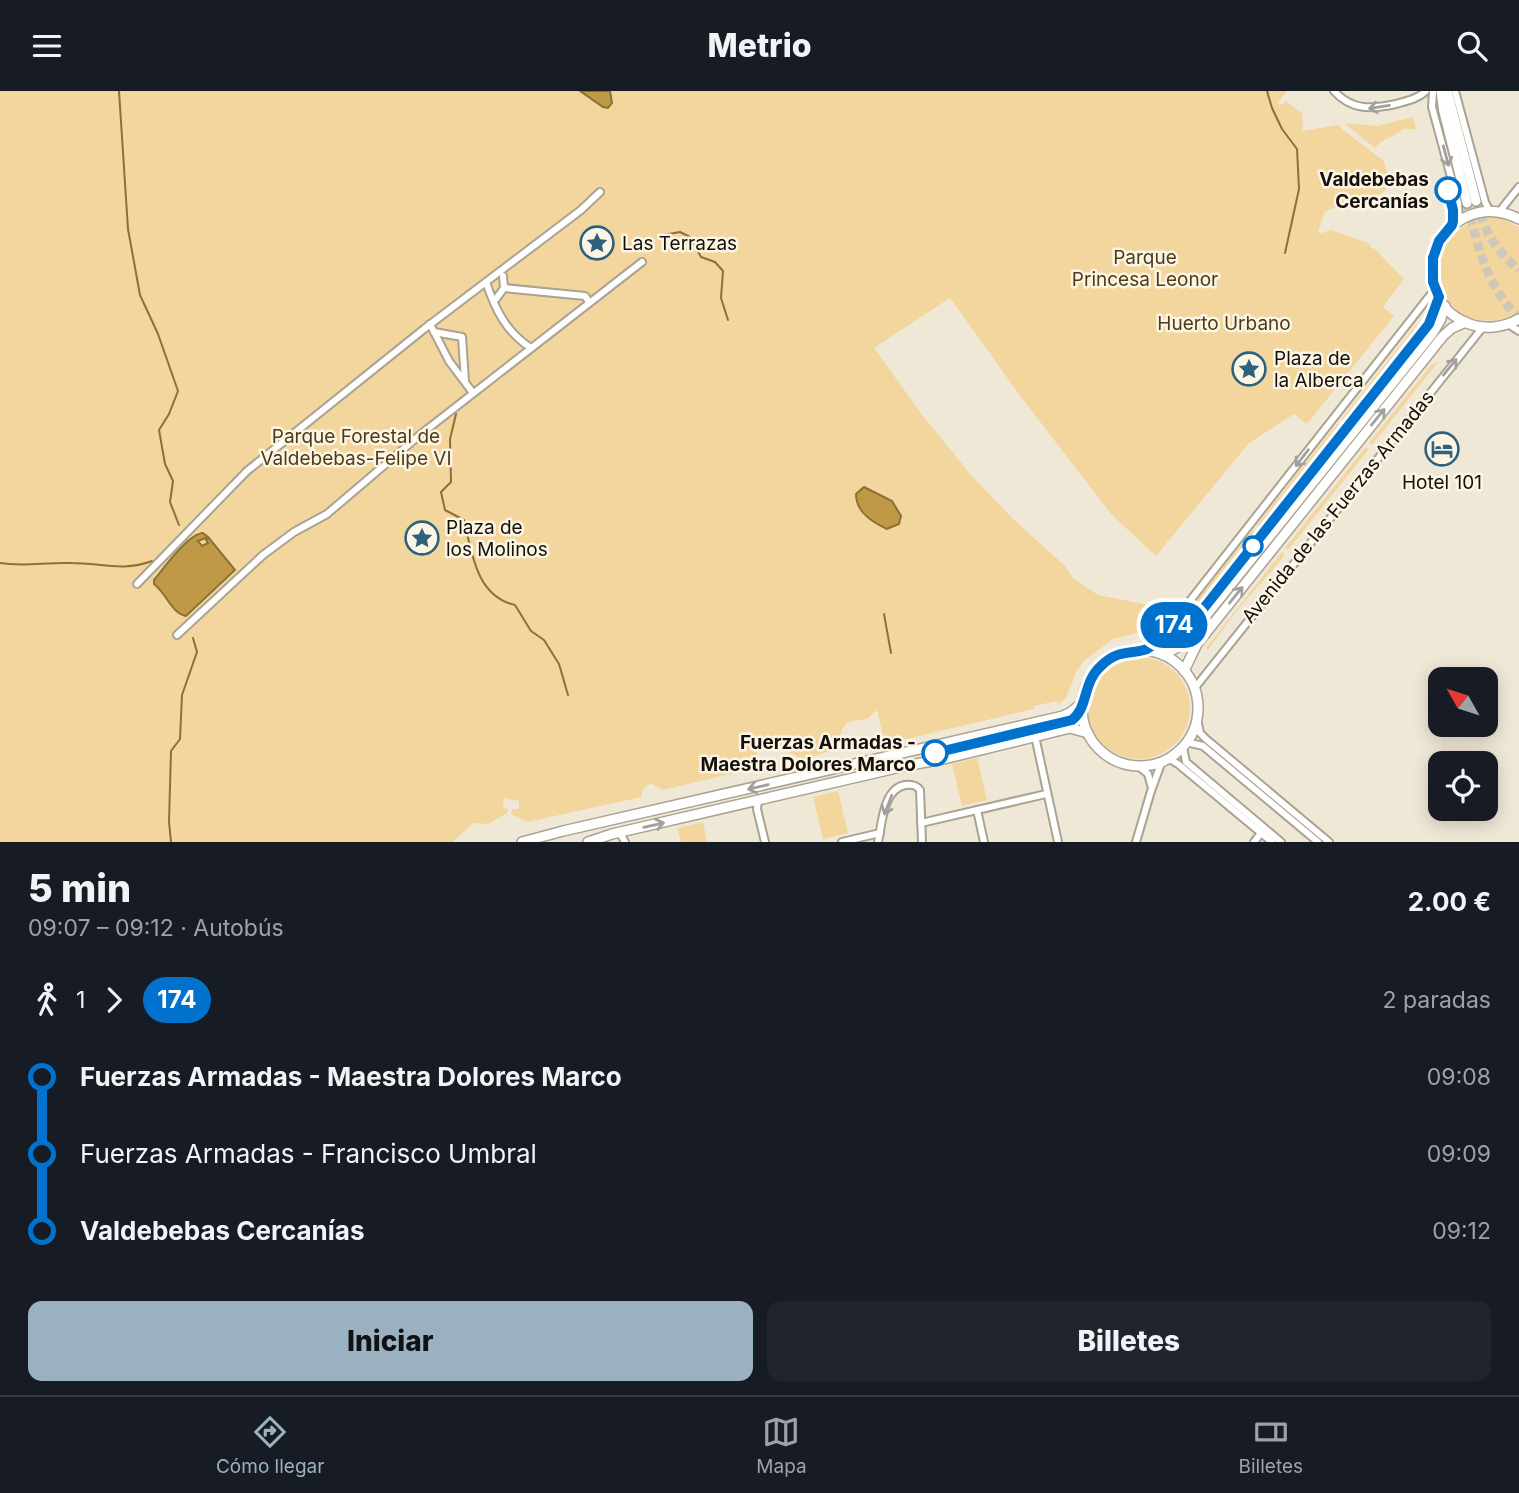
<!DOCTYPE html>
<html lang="es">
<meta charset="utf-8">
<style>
body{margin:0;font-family:Inter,sans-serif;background:#20242c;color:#f1f3f6;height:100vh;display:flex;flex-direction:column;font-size:26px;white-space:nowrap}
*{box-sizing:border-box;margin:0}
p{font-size:23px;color:#9ea1a6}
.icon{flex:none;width:38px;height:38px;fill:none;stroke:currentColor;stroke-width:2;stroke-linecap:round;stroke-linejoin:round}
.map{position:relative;height:751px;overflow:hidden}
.details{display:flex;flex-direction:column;background:#171b24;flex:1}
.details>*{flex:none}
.badge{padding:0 14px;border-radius:23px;font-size:24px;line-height:46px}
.needle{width:46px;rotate:309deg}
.fabs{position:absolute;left:1428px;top:576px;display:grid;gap:14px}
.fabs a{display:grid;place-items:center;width:70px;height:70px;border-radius:14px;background:#171b24;box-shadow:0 4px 18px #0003;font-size:35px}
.map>.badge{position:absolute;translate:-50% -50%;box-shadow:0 0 0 4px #fff}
.legs{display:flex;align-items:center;gap:10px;height:77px;padding:0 28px;font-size:23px}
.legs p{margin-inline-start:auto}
.head{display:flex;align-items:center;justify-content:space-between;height:119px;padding:0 28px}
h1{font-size:38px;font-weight:800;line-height:52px}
.action{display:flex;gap:14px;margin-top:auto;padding:14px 28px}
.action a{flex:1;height:80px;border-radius:14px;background:#99b1c0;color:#111;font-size:28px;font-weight:800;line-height:80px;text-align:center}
.action a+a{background:#20242c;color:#f1f3f6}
ul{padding:0 28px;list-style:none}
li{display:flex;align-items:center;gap:24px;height:77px;font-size:26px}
li i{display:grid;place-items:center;width:10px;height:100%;margin:0 9px;background:currentColor}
li i::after{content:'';width:18px;height:18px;margin:-9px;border:5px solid;border-radius:50%;background:#171b24}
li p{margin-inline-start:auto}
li:first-child i{background:linear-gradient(#0000 50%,currentColor 0)}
li:last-child i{background:linear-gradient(currentColor 50%,#0000 0)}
header{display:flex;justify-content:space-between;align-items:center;height:91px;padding:0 28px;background:#171b24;font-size:32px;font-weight:800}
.menu{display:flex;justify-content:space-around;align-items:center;height:98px;border-top:2px solid #363941;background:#171b24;font-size:19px;color:#9ea1a6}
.menu a{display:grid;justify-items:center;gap:4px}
.menu .selected{color:#99b1c0}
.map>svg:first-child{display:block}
.green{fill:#f2d69d}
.water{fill:#bf9945;stroke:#8c7034;stroke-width:2}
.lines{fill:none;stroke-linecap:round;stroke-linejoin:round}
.stream{stroke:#8c7034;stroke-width:2}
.secondary-tunnel{stroke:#cfc8b9;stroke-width:9;stroke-dasharray:9 4.5;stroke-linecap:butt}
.street-casing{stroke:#aaa292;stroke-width:10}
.secondary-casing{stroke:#aaa292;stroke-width:12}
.street{stroke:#fff;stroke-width:6}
.secondary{stroke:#fff;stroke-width:9}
.oneway{stroke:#a1a09e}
.line-1-casing{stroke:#fff;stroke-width:16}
.line-1{stroke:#0072ce;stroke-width:10}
.stop-1-dot{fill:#fff;stroke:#0072ce;stroke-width:3.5}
.labels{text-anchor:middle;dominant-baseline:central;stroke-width:5;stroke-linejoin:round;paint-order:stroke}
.stop-label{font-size:19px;font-weight:bold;fill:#14110c;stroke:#fdf5e4;text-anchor:end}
.poi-label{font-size:19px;fill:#14110c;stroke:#fdf5e4;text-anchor:start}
.park-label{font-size:19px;fill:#4d3c18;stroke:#fdf5e4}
.street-label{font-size:19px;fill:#14110c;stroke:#fdf5e4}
</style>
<header><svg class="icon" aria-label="menu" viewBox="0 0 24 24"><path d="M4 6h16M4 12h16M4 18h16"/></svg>Metrio<svg class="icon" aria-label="search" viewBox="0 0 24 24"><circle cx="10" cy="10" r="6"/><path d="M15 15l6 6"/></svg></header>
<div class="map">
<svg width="1519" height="751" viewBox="0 0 1519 751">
<rect width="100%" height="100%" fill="#f0e8d7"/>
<g class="green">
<path d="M 0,0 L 1287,0 L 1278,12 L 1282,14 L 1286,10 L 1302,22 L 1303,40 L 1337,34 L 1384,70 L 1390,92 L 1383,102 L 1325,120 L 1318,141 L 1322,142 L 1331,139 L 1371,153 L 1370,156 L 1375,158 L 1404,188 L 1383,216 L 1394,225 L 1307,333 L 1294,323 L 1249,352 L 1156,465 L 1111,423 L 1021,306 L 950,207 L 874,257 L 923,325 L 971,384 L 1012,427 L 1065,475 L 1073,487 L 1098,504 L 1155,515 L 1162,509 L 1165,512 L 1142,541 L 1113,548 L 1084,570 L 1076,581 L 1066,607 L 1058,614 L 1057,610 L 1034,615 L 1034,618 L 885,653 L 877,619 L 867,628 L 848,631 L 843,637 L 834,659 L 804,668 L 780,658 L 759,655 L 753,671 L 747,679 L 663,699 L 652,693 L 647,694 L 642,699 L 642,706 L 527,731 L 511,723 L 512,718 L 519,718 L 519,710 L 504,707 L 503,717 L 509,718 L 507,722 L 488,733 L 473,732 L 453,751 L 0,751 Z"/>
<path d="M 1413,26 L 1416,38 L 1403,38 C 1393,48 1386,44 1375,57 L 1344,32 L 1377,35 Z"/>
<path d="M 1483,127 L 1500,127 L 1519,136 L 1519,222 C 1445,259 1399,154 1483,127 Z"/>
<path d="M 1416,234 L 1423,239 L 1347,334 L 1341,329 Z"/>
<path d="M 1438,271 L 1372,354 L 1369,352 L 1431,274 Z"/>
<path d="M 1337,333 L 1343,339 L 1263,439 L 1257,434 Z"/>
<path d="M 1366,356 L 1369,358 L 1288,459 L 1285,457 Z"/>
<path d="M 1253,439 L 1259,444 L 1196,523 L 1181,529 Z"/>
<path d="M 1282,461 L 1285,464 L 1235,522 L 1208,559 L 1206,557 Z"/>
<circle cx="1139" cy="617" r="51"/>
<path d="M 977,667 L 987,709 L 962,715 L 952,673 Z"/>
<path d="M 838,700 L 848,742 L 823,748 L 813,706 Z"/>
<path d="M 703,731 L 707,751 L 681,751 L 677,737 Z"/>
</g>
<g class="water">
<path d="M 580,0 L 610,0 L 612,12 L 608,17 L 603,16 Z"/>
<path d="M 864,396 L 892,410 L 901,425 L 899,433 L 887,438 C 872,431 856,421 856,403 Z"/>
<path d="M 203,442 L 208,446 L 198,450 L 202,455 L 208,452 L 206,449 L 209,447 L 235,479 L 186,525 C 171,522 167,503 154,493 L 154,489 C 164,477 188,443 203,442 Z"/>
</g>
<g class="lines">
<g class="stream">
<path d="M 119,0 L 128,138 L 140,204 L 158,243 L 178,300 L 169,323 L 159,339 L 165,373 L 173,390 L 170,411 L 179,434"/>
<path d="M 1267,0 L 1272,17 L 1282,38 L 1297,58 L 1299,98 L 1285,162"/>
<path d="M 663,144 L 680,141 L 690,146 L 701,166 L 715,171 L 723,180 L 721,207 L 728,229"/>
<path d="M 456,323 L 450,348 L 451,391 L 441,401 L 445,419 L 464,429 C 472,462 476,505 515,514 L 531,540 L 544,549 L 559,573 L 568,604"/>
<path d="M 0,472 C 24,476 46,471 71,472 C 102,472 122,481 152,470"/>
<path d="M 884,523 L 891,562"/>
<path d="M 171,751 L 169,731 L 171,660 L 180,648 L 182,604 L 197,561 L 193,547"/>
</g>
<g class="secondary-tunnel">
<path d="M 1476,110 C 1485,141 1494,157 1519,179"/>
<path d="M 1467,112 C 1477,153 1487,197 1519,227"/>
</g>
<defs>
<g id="street">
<path d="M 1334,0 C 1352,20 1372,18 1396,13 C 1406,10 1418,8 1426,0"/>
<path d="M 1433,0 L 1432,16 L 1458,112 L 1459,129"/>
<path d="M 1455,0 L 1485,111 L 1490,121"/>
<path d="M 1499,121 L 1519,96"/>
<path d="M 486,191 C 495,218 506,241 531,257"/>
<path d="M 504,197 L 585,205 L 589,211"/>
<path d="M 496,208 L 504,197 L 503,185"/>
<path d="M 430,233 L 449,270 L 473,302"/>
<path d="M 1508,233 L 1519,240"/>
<path d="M 434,241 L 462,246 L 465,290"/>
<path d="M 137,493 L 247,380 L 424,238 L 581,119 L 600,101"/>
<path d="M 177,544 L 263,464 L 294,441 L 327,423 L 421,343 L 642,171"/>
<path d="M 1145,559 L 1153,554 L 1167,539 L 1435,198"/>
<path d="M 1194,598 L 1483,236"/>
<path d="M 1197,628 L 1200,642 L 1206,648 L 1329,751"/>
<path d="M 1035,645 L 1058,751"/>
<path d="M 1186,651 L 1203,655 L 1318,751"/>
<path d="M 1183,656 L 1186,671 L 1281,751"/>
<path d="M 1168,667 L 1178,673 L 1272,751"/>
<path d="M 1137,674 L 1148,683 L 1151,694"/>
<path d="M 758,710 L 757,718 L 765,751"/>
<path d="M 977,719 L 984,751"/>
<path d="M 921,732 L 1046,703"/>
<path d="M 620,742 L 625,751"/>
<path d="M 842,751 L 880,742"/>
<path d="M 878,751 C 882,733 883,698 905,694 C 912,693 916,694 920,699 L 922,751"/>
<path d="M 1136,751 L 1151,700 L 1162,670"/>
<path d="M 1254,751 L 1261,742"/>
</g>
<g id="secondary">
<path d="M 1441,0 L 1444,21 L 1467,112"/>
<path d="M 1447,0 L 1476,110"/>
<path d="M 1519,128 C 1446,91 1395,201 1467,232 C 1484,239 1503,237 1519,228"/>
<circle cx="1140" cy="617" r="58"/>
<path d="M 1163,564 L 1178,556 L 1188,547 L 1432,243 L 1440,230 L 1445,215"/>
<path d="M 1184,580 L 1197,553 L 1443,245 L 1452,237 L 1466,231"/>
<path d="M 522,751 L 563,740 L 1063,625 L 1071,621 L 1083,611"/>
<path d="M 588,751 L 612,743 L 905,675 L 948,667 L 1070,637 L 1088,642"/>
</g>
</defs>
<use href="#street" class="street-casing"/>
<use href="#secondary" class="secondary-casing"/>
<use href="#street" class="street"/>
<use href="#secondary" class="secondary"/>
</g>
<defs><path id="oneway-shaft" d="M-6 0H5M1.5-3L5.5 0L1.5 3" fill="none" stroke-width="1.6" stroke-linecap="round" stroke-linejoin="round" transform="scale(1.75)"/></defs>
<g class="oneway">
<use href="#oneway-shaft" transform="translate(1379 16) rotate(171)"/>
<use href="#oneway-shaft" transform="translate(1446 65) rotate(75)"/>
<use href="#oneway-shaft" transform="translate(1450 276) rotate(-51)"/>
<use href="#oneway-shaft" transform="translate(1378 326) rotate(-51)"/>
<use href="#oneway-shaft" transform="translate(1302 367) rotate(128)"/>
<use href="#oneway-shaft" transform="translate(1236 504) rotate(-51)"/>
<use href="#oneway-shaft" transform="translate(758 696) rotate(167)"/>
<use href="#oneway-shaft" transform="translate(888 714) rotate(111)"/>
<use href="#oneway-shaft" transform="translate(654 734) rotate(-13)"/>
</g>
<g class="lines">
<defs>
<path id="line-1" d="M 935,662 L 1072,629 C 1089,616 1082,591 1102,574 C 1119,558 1130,564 1147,558 C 1156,554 1160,545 1166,539 C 1176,531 1190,529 1200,522 L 1429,233 L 1439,206 L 1433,191 L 1433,167 L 1439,150 L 1452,134 L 1453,130 L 1453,119 L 1448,99"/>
</defs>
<use href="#line-1" class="line-1-casing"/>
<use href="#line-1" class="line-1"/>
</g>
<defs>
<symbol id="sight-ring" viewBox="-11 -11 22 22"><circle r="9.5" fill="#fdf5e4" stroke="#2d617d" stroke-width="1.5"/><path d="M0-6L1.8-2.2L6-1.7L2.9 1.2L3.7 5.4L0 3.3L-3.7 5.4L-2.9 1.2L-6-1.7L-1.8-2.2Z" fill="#2d617d"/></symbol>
<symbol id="hotel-ring" viewBox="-11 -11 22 22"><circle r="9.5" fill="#fdf5e4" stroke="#2d617d" stroke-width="1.5"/><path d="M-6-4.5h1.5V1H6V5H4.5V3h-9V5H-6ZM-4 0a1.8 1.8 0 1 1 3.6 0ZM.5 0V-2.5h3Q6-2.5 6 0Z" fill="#2d617d"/></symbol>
</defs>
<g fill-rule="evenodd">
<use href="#sight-ring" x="578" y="133" width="38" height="38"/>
<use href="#sight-ring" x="1230" y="259" width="38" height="38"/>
<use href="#hotel-ring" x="1423" y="339" width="38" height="38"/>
<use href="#sight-ring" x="403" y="428" width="38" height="38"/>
</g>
<g class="stop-1-dot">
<circle cx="1448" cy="99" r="12"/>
<circle cx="1253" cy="455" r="9"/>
<circle cx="935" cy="662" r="12"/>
</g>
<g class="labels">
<g class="stop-label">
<text x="1429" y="88">Valdebebas<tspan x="1429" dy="22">Cercanías</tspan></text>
<text x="916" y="651">Fuerzas Armadas -<tspan x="916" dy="22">Maestra Dolores Marco</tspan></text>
</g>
<g class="poi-label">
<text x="622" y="152">Las Terrazas</text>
<text x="1274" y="267">Plaza de<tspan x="1274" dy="22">la Alberca</tspan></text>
<text x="1442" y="391" text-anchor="middle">Hotel 101</text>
<text x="446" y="436">Plaza de<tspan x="446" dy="22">los Molinos</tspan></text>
</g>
<g class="park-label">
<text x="1145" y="166">Parque<tspan x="1145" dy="22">Princesa Leonor</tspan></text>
<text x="1224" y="232">Huerto Urbano</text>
<text x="356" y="345">Parque Forestal de<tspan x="356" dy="22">Valdebebas-Felipe VI</tspan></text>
</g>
<g class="street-label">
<text transform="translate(1338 416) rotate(-51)">Avenida de las Fuerzas Armadas</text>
</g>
</g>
</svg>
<div class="fabs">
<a><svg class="needle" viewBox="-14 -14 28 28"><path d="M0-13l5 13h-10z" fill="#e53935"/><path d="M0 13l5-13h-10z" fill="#9ea1a6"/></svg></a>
<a><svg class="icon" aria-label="locate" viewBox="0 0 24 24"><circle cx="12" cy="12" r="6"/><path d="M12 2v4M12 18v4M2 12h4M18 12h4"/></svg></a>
</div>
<b class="badge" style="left:1174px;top:534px;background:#0072ce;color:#fff">174</b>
</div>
<section class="details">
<div class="head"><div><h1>5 min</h1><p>09:07 – 09:12 · Autobús</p></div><b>2.00 €</b></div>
<div class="legs"><svg class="icon" aria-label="walk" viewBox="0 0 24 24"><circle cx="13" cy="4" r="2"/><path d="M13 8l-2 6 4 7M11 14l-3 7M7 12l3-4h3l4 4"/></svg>1<svg class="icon" aria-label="forward" viewBox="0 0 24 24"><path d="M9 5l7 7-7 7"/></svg><b class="badge" style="background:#0072ce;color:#fff">174</b><p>2 paradas</p></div>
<ul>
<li><i style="color:#0072ce"></i><b>Fuerzas Armadas - Maestra Dolores Marco</b><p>09:08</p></li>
<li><i style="color:#0072ce"></i><span>Fuerzas Armadas - Francisco Umbral</span><p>09:09</p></li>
<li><i style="color:#0072ce"></i><b>Valdebebas Cercanías</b><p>09:12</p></li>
</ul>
<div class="action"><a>Iniciar</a><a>Billetes</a></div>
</section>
<nav class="menu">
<a class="selected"><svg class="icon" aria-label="directions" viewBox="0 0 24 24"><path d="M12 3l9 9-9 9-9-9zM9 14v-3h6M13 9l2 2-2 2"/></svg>Cómo llegar</a>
<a><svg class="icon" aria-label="map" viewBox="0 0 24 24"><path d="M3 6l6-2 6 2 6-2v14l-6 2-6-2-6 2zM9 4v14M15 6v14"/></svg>Mapa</a>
<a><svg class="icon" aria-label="tickets" viewBox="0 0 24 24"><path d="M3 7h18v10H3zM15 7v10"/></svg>Billetes</a>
</nav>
